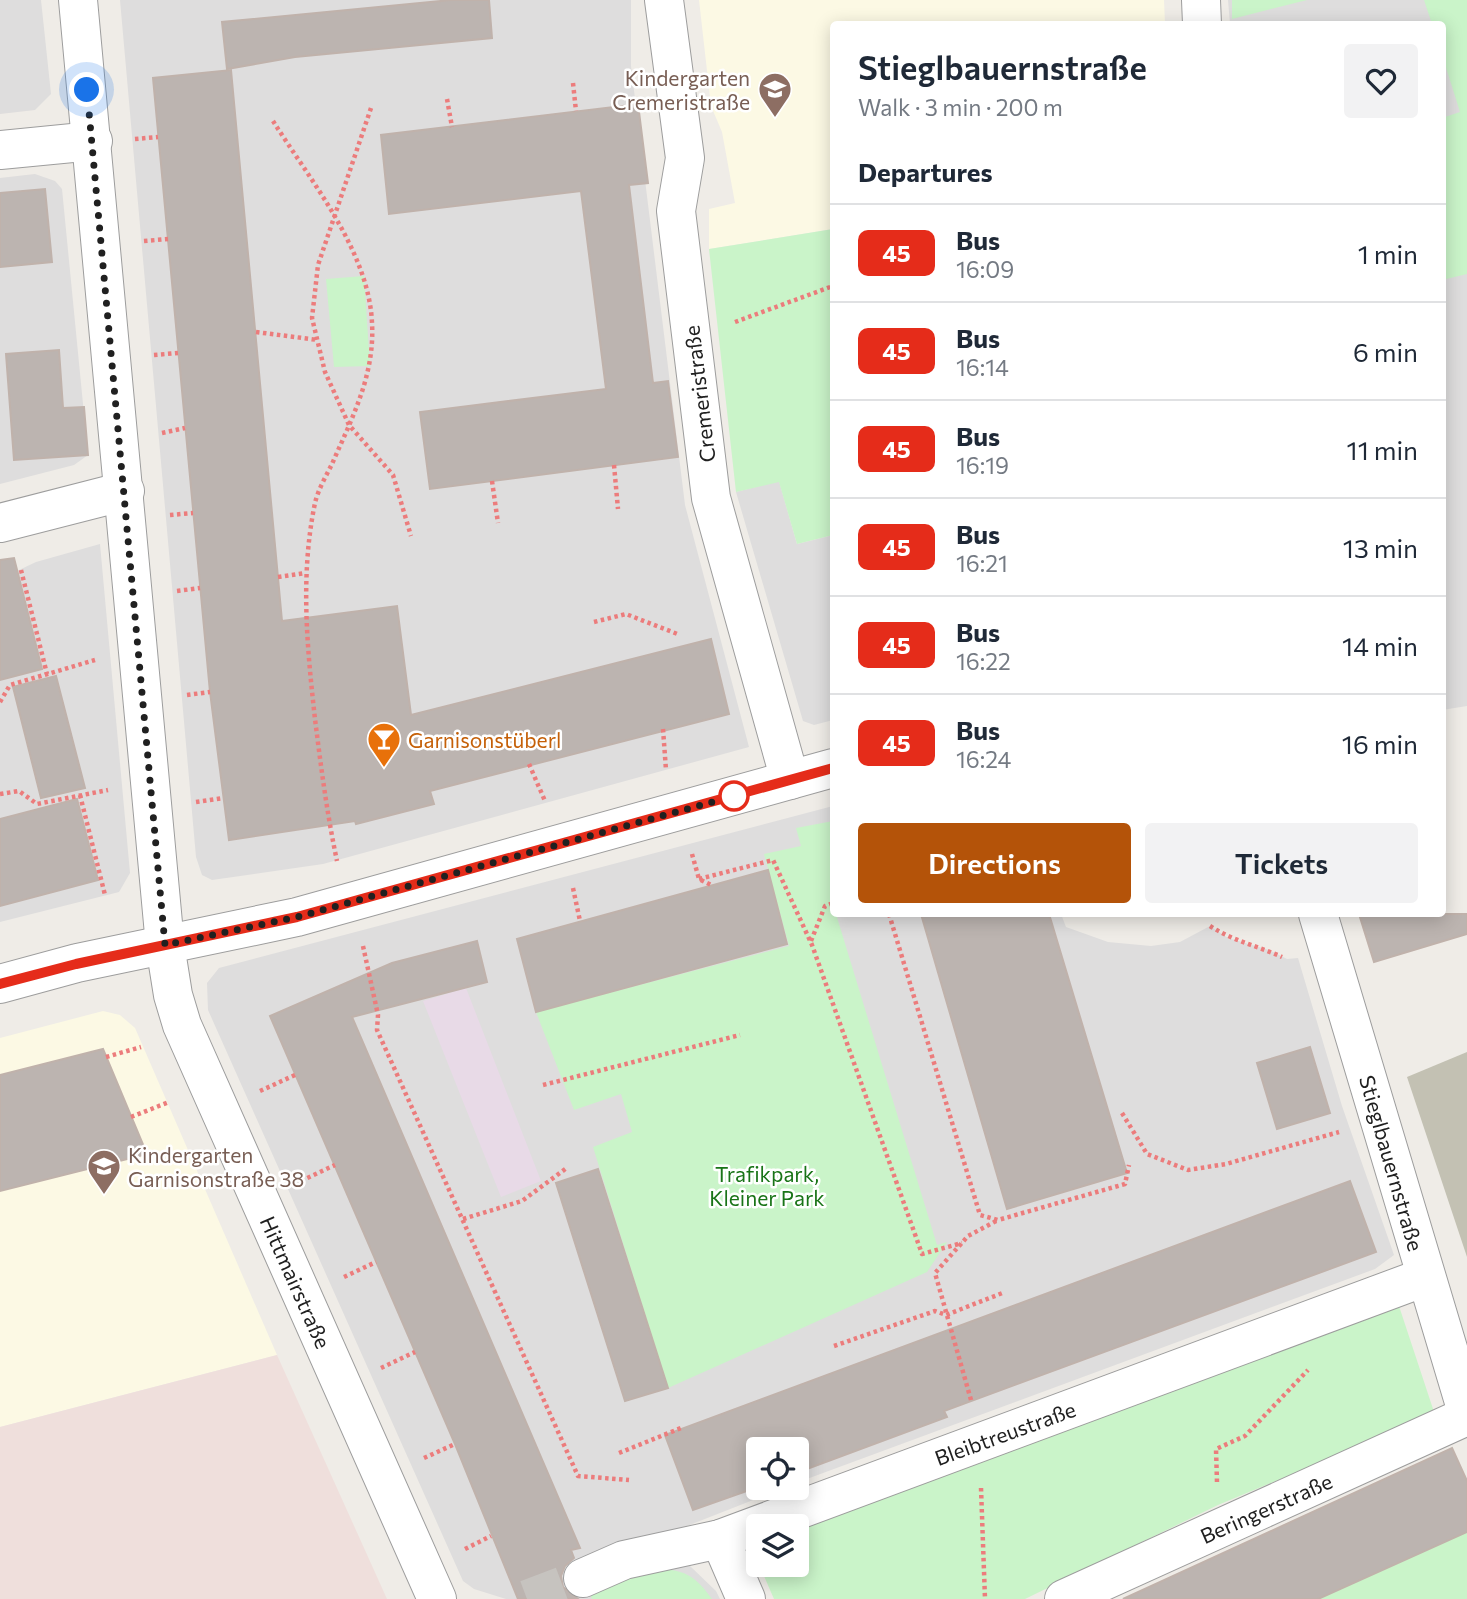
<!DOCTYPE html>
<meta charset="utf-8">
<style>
body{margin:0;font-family:Commissioner,sans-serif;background:#f2f2f3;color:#1f2937;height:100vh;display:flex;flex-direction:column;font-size:26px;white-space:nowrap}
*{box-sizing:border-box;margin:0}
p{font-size:23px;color:#747a83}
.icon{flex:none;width:38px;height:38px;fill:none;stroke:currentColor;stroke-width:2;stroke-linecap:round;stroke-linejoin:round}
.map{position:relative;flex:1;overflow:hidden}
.side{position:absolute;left:830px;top:21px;width:616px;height:896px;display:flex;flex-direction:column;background:#fff;border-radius:7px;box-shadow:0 4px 18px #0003}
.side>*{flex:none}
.badge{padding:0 14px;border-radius:10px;font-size:24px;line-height:46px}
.tools{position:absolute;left:746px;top:1437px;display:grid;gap:14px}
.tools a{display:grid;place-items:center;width:63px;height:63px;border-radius:7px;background:#fff;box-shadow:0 4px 18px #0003;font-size:35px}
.you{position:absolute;width:35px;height:35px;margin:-18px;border:5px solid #fff;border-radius:50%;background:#1a73e8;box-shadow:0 0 0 10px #1a73e833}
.map>.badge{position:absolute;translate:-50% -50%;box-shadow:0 0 0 4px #fff}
h2{padding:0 28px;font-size:26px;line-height:63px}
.round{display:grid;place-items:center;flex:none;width:74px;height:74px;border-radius:7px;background:#f2f2f3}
.summary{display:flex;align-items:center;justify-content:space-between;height:119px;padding:0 28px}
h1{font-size:33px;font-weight:600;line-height:52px}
.button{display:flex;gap:14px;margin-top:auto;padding:14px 28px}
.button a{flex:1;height:80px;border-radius:7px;background:#b45309;color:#fff;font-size:28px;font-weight:600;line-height:80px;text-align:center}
.button a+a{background:#f2f2f3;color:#1f2937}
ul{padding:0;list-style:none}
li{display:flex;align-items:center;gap:21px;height:98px;padding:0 28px;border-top:2px solid #e0e1e3}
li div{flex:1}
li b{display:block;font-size:26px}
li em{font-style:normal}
li .badge{min-width:77px;font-weight:700;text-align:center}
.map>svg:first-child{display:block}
.residential{fill:#dedddd}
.industrial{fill:#e8dae7}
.education{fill:#fcf9e4}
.military{fill:#efdfdc}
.construction{fill:#c3c1b3}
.park{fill:#caf4c9}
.building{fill:#bcb4b0;stroke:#c0b2ab;stroke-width:2}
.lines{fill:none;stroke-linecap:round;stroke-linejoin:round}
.minor-tunnel{stroke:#c6c3bf;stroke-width:38;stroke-dasharray:38 19;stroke-linecap:butt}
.minor-casing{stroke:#9d9d9d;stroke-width:40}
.path{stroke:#ec7c7c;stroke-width:4.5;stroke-dasharray:3.5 3.5;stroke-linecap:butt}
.minor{stroke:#fff;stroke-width:38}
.line-casing{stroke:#fff;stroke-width:16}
.line{stroke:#e52c1a;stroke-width:10}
.walk{stroke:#202020;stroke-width:7;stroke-dasharray:0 12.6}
.stop-dot{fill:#fff;stroke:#e52c1a;stroke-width:3.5}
.labels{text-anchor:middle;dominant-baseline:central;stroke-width:5;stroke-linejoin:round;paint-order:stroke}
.education-label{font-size:21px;fill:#785e54;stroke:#fff;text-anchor:end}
.street-label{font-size:21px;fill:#202020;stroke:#fff}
.food-label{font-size:21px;fill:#c56008;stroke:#fff;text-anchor:start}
.park-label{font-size:21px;fill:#197417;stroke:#fff}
</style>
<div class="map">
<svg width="1467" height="1599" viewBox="0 0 1467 1599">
<rect width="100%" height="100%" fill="#efece7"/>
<g class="residential">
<path d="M 0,0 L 41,0 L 51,94 L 35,110 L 0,114 Z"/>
<path d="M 120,0 L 631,0 L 631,66 L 685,505 L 749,747 L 323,864 L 212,880 L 202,875 L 196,857 Z"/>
<path d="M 1228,0 L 1467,0 L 1467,706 L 1442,710 L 1442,24 L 1230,24 Z"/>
<path d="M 35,174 L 55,181 L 62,189 L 88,455 L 74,465 L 0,484 L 0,178 Z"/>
<path d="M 779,481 L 797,544 L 833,535 L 833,720 L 814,725 L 803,721 L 736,492 Z"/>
<path d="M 100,544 L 130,873 L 119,892 L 0,922 L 0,579 L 36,562 Z"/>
<path d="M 833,806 L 833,914 L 1061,914 L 1066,927 L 1108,942 L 1151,946 L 1180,942 L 1210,926 L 1228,938 L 1269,950 L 1287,959 L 1298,958 L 1342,1106 L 1394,1255 L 1375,1269 L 796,1483 L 796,1449 L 758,1449 L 758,1488 L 784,1488 L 618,1553 L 657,1563 L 690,1566 L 716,1591 L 720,1599 L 506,1599 L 474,1589 L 463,1581 L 208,1010 L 207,983 L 219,968 Z"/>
</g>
<path class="industrial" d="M 466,988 L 541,1181 L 501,1197 L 423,1001 Z"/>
<g class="education">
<path d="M 699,0 L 1164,0 L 1165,24 L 833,24 L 833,229 L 709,249 L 709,209 L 735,203 L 722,132 L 711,106 Z"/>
<path d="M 103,1011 L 120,1015 L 135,1028 L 277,1355 L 0,1427 L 0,1038 Z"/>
</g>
<path class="military" d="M 277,1355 L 387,1599 L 0,1599 L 0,1427 Z"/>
<path class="construction" d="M 1467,1052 L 1467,1257 L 1407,1077 Z"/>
<g class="park">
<path d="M 1232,0 L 1307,0 L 1232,19 Z"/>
<path d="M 1424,0 L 1467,0 L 1467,274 L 1442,280 L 1442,118 L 1460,112 L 1442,55 L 1442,24 L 1432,24 Z"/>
<path d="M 833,229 L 833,535 L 797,544 L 779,482 L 736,492 L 709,249 Z"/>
<path d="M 364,276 L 370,366 L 334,367 L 326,279 Z"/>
<path d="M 833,821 L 833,914 L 836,914 L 937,1245 L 947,1242 L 927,1272 L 668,1388 L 593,1147 L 632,1132 L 621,1094 L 574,1110 L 536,1012 L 789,946 L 764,854 L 801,846 L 796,828 Z"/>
<path d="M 1398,1303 L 1435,1415 L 1218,1505 L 1025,1599 L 774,1599 L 764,1576 L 764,1565 L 796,1564 L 796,1527 L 1178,1389 Z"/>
<path d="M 1467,1532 L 1467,1599 L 1318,1599 Z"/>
<path d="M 637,1568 C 675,1570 689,1566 712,1599 L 592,1599 L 587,1588 Z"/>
</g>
<g class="building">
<path d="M 451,0 L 489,0 L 492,38 L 295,57 L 227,69 L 222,22 Z"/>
<path d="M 231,70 L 282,621 L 397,606 L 411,715 L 711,639 L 729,714 L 430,791 L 434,804 L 356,824 L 355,821 L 229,840 L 210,692 L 153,78 Z"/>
<path d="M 638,104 L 648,183 L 629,185 L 653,383 L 668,381 L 678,457 L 430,489 L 420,412 L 606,389 L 581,191 L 389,214 L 381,135 Z"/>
<path d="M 45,189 L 52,262 L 0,267 L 0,193 Z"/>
<path d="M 59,350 L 63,408 L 84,407 L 88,455 L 14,460 L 6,354 Z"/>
<path d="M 14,558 L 42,669 L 0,680 L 0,560 Z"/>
<path d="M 56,676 L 85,788 L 41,798 L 13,687 Z"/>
<path d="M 77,799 L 98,880 L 0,906 L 0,819 Z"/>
<path d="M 768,870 L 787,944 L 536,1012 L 517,939 Z"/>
<path d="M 921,914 L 1049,914 L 1127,1173 L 1007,1209 Z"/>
<path d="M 1359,914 L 1467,914 L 1467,934 L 1374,962 Z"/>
<path d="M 477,941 L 487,982 L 352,1017 L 580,1548 L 571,1550 L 574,1558 L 565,1566 L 561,1576 L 563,1587 L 578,1599 L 518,1599 L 455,1444 L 270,1016 L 392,963 Z"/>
<path d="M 1310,1047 L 1330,1113 L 1277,1129 L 1257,1063 Z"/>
<path d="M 103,1049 L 147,1154 L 0,1191 L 0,1075 Z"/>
<path d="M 598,1169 L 668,1388 L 625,1401 L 556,1183 Z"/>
<path d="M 1350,1181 L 1376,1252 L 944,1411 L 947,1417 L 796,1473 L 796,1449 L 758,1449 L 758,1487 L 693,1510 L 665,1435 Z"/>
<path d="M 1452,1448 L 1467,1481 L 1467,1532 L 1318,1599 L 1123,1599 Z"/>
</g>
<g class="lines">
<path class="minor-tunnel" d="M 527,1599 L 583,1578"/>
<defs>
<g id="minor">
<path d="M 78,0 L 165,945 L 173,995 L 182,1025 L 437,1599"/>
<path d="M 664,0 L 685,158 L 676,211 L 711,498 L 790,780"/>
<path d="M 1201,0 L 1202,24"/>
<path d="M 0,150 L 93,141"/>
<path d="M 0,523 L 125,491"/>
<path d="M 1318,914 L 1467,1412"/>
<path d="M 0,984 L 77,963 L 297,917 L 833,768"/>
<path d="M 720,1539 L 746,1599"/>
<path d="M 583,1578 L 624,1560 L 720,1539 L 1425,1277"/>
<path d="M 1064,1599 L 1467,1416"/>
</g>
</defs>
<use href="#minor" class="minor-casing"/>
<g class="path">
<path d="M 573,83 L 576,111"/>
<path d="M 447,99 L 452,127"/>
<path d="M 371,108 L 318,265 L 312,318 L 325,372 L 349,425 L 393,475 L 411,536"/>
<path d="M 273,121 C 310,180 369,251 372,323 C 375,375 352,418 332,464 C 326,476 318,490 315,503 C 300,575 307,647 315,719 C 321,767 327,814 337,861"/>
<path d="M 135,139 L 158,137"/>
<path d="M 144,241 L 168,239"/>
<path d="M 735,322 L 833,286"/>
<path d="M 256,332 L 318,340"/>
<path d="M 154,355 L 178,353"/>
<path d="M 162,433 L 185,428"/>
<path d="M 614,465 L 618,509"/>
<path d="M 492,481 L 498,523"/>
<path d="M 170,515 L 193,513"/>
<path d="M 21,570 L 47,674"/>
<path d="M 278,577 L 305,573"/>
<path d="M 177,591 L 200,588"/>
<path d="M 594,622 L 626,614 L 680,635"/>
<path d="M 187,695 L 210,692"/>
<path d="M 0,702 L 10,685 L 95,660"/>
<path d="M 663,729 L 666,770"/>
<path d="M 529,764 L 545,801"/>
<path d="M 0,794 L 19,791 L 37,804 L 108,790"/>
<path d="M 80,795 L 105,895"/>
<path d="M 196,802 L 223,798"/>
<path d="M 692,854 L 699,879 L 711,885"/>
<path d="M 699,879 L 773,860 L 812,945 L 922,1254 L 962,1243"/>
<path d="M 573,888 L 580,921"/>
<path d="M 889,914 L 980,1215 L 998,1220 L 1125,1184 L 1129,1165"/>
<path d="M 1210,926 C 1233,941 1258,946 1282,957"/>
<path d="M 811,941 L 825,906 L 833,903"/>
<path d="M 363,946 L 378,1015 L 377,1030 L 578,1476 L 629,1480"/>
<path d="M 106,1057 L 141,1047"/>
<path d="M 543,1085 L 740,1035"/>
<path d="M 260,1091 L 295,1075"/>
<path d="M 1122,1113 L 1147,1154 L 1188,1170 L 1226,1164 L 1339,1132"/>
<path d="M 131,1117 L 169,1102"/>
<path d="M 301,1181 L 335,1165"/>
<path d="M 463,1219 L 522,1201 L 568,1167"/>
<path d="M 344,1277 L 376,1262"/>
<path d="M 834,1346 L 935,1311 L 946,1315 L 1005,1292"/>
<path d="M 381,1368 L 415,1352"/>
<path d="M 971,1400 L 935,1273 L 968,1236 L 998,1220"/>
<path d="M 619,1453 L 681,1428"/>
<path d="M 424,1458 L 455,1444"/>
<path d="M 1217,1482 L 1216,1449 L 1245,1436 L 1308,1370"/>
<path d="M 981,1488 L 985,1599"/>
<path d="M 465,1549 L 491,1536"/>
</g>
<use href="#minor" class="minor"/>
</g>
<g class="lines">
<defs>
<path id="line" d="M 0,984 L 76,964 L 297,917 L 833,768"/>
</defs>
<use href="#line" class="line-casing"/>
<use href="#line" class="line"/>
<path class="walk" d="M 87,90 L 165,945 L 297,917 L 734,796"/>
</g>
<defs>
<symbol id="school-pin" viewBox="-11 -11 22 30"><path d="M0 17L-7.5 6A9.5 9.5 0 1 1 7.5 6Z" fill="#8d6e63" stroke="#fff"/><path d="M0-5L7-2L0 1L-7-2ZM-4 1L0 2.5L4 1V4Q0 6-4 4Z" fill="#fff"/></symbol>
<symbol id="bar-pin" viewBox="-11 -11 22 30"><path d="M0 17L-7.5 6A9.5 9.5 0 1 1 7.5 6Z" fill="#e8710a" stroke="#fff"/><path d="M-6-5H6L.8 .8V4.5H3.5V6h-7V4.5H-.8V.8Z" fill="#fff"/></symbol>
</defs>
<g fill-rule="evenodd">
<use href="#school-pin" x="756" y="70" width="38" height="52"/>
<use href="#bar-pin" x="365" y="720" width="38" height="52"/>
<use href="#school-pin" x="85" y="1147" width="38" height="52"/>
</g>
<circle class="stop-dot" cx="734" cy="796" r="14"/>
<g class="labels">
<g class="education-label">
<text x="750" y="77">Kindergarten<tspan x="750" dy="24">Cremeristraße</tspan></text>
<text x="128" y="1154" text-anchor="start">Kindergarten<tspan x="128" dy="24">Garnisonstraße 38</tspan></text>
</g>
<g class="street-label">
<text transform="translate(699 394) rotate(-97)">Cremeristraße</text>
<text transform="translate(1392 1163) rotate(74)">Stieglbauernstraße</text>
<text transform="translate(296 1282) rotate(66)">Hittmairstraße</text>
<text transform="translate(1005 1433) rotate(-20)">Bleibtreustraße</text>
<text transform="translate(1266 1508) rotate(-24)">Beringerstraße</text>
</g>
<g class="food-label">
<text x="408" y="739">Garnisonstüberl</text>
</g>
<g class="park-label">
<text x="767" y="1173">Trafikpark,<tspan x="767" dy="24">Kleiner Park</tspan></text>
</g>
</g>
</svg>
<div class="tools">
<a><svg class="icon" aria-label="locate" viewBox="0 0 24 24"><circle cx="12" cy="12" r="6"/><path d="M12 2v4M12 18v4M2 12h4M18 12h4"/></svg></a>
<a><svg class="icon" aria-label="layers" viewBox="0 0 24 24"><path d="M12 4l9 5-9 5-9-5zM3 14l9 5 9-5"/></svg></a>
</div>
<div class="you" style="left:87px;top:90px"></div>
<section class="side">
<div class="summary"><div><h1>Stieglbauernstraße</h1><p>Walk · 3 min · 200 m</p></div><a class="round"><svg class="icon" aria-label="heart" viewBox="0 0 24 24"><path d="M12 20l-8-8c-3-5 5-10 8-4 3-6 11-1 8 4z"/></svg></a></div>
<h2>Departures</h2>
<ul>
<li><span class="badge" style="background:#e52c1a;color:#fff">45</span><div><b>Bus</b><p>16:09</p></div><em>1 min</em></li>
<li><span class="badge" style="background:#e52c1a;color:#fff">45</span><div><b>Bus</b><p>16:14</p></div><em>6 min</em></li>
<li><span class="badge" style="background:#e52c1a;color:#fff">45</span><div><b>Bus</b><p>16:19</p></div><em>11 min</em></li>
<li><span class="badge" style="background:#e52c1a;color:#fff">45</span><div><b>Bus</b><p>16:21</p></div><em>13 min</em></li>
<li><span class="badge" style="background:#e52c1a;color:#fff">45</span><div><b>Bus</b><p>16:22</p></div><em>14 min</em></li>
<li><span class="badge" style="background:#e52c1a;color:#fff">45</span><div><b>Bus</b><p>16:24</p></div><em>16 min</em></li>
</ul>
<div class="button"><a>Directions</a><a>Tickets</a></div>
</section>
</div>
